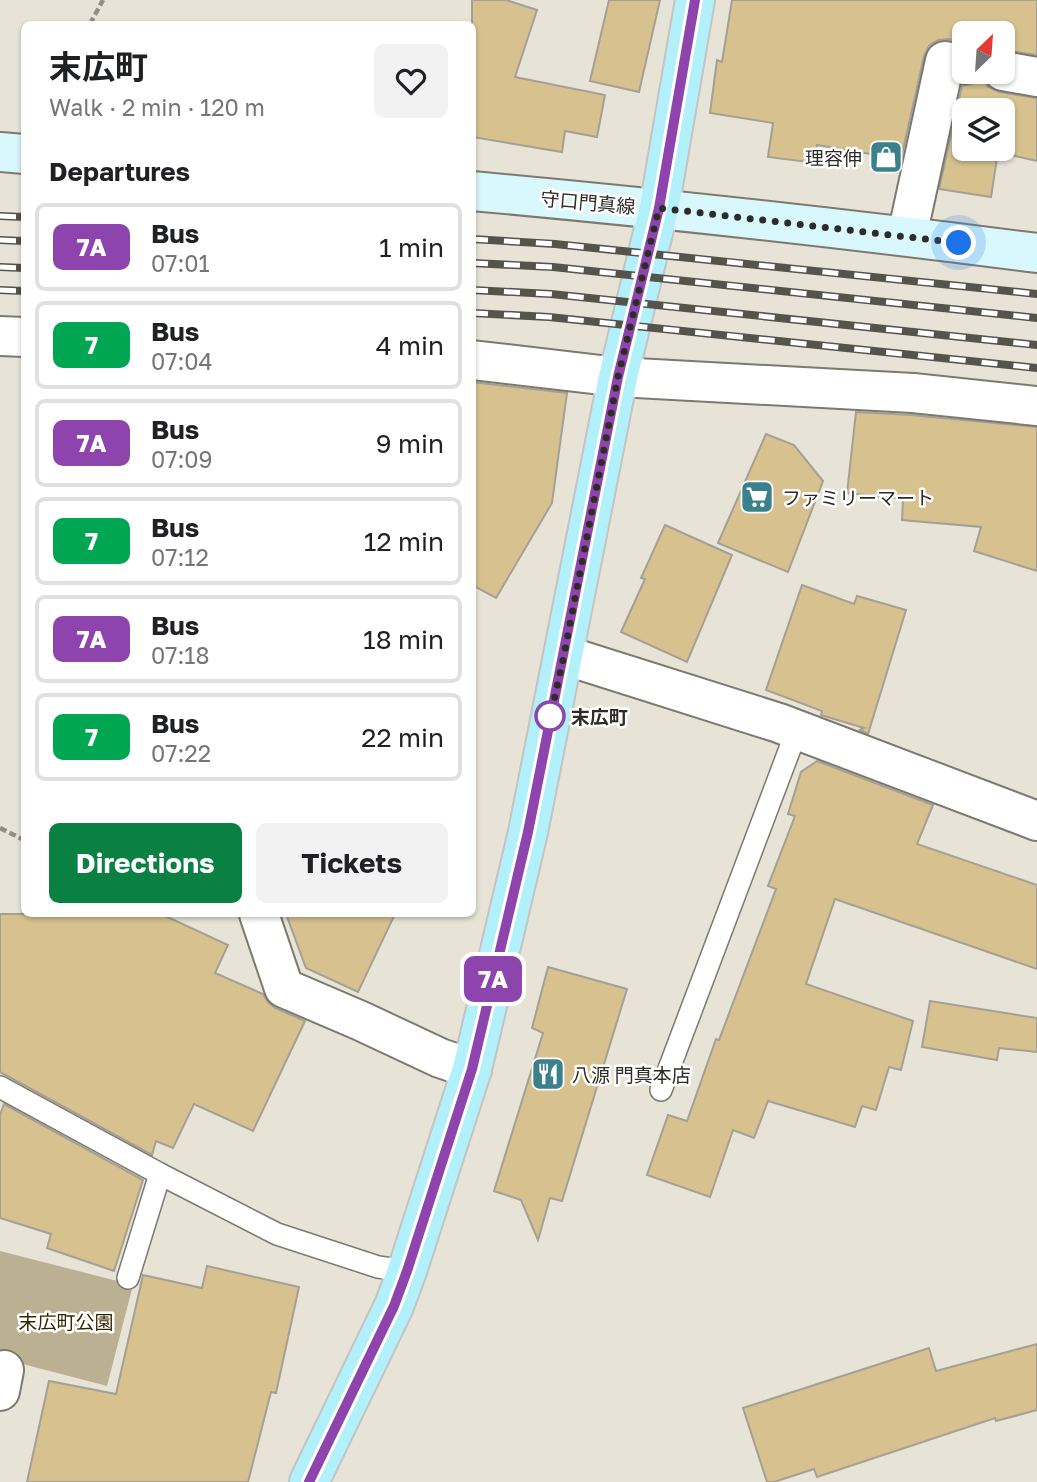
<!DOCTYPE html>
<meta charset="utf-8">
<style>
body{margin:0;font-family:"Golos Text","Noto Sans JP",sans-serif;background:#f2f2f2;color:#202124;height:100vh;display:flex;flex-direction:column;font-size:26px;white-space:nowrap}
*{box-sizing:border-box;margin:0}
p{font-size:23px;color:#757577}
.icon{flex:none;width:38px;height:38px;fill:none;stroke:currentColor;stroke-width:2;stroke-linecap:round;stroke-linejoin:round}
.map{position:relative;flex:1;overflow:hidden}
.drawer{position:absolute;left:21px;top:21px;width:455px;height:896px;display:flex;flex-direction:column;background:#fff;border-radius:10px;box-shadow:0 2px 5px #0004}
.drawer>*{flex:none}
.badge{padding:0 14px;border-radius:10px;font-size:24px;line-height:46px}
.needle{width:46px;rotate:25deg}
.controls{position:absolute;left:952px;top:21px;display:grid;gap:14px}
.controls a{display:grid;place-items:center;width:63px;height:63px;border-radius:10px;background:#fff;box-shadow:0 2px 5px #0004;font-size:35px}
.you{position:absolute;width:35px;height:35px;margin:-18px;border:5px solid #fff;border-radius:50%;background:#1a73e8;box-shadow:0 0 0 10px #1a73e833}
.map>.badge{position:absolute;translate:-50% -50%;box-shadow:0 0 0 4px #fff}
h2{padding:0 28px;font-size:26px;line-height:63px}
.round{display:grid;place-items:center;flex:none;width:74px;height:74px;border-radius:10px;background:#f2f2f2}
.headline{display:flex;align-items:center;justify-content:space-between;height:119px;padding:0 28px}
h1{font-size:33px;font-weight:700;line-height:52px}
.primary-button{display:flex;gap:14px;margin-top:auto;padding:14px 28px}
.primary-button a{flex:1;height:80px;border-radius:10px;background:#0b8043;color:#fff;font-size:28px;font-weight:700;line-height:80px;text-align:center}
.primary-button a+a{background:#f2f2f2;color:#202124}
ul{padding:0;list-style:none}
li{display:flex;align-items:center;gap:21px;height:88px;margin:0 14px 10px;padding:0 14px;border:4px solid #e0e0e0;border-radius:10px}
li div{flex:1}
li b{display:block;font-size:26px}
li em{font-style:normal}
li .badge{min-width:77px;font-weight:700;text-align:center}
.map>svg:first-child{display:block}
.green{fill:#bcb093}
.building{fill:#d6c18f;stroke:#a5a095;stroke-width:2;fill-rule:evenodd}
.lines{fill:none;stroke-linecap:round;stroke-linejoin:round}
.lane-casing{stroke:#7d796e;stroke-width:24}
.street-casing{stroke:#7d796e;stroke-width:42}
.secondary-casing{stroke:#7d796e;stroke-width:42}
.primary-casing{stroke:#c4c4c3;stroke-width:42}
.path{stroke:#928e86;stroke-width:4.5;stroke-dasharray:7 3.5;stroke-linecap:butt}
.lane{stroke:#fff;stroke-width:21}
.street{stroke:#fff;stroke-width:38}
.secondary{stroke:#d9f8fd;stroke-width:38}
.primary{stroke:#b2f1fb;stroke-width:38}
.rail-casing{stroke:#56534d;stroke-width:8}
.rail{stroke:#fff;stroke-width:5;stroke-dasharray:16;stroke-linecap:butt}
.line-casing{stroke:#fff;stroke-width:16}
.line{stroke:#8e44ad;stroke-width:10}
.walk{stroke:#2e2c27;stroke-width:7;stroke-dasharray:0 12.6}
.stop-dot{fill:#fff;stroke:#8e44ad;stroke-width:3.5}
.labels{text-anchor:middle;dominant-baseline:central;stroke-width:5;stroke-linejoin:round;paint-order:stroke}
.poi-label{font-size:19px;fill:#2e2c27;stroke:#fff;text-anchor:start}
.street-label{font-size:19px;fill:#2e2c27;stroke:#fff}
.stop-label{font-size:19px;font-weight:bold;fill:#2e2c27;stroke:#fff;text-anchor:start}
.park-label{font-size:19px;fill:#362700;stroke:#fff}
</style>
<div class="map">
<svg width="1037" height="1482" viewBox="0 0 1037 1482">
<rect width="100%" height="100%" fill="#e8e3d7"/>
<path class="green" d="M 0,1251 L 133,1285 L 107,1386 L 0,1358 Z"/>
<g class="building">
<path d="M 472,0 L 506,0 L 537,10 L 515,77 L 605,95 L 597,137 L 565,131 L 562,152 L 472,137 Z"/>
<path d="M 609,0 L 660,0 L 639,92 L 590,81 Z"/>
<path d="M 732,0 L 1037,0 L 1037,55 L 1003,50 L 1003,33 L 964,33 L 964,42 L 948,39 L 938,40 L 929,46 L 924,56 L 901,159 L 817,145 L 815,163 L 768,157 L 773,123 L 710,113 L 717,60 L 722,62 Z"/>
<path d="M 982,76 L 988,87 L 999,92 L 1037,98 L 1037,161 L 998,152 L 991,197 L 939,189 L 962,86 L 972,84 ZM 964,110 L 1003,110 L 1003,149 L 964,149 Z"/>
<path d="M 472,382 L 567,393 L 552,503 L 496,598 L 472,585 Z"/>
<path d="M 856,412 L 911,415 L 1037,427 L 1037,571 L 974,551 L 981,527 L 902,520 L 903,499 L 847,493 Z"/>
<path d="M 766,434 L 794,445 L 823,481 L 788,572 L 718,543 Z"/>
<path d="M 665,525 L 732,555 L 687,662 L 621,632 L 645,579 L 641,578 Z"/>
<path d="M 802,585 L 854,604 L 857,596 L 906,610 L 868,734 L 860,730 L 864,728 L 821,715 L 822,711 L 766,690 Z"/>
<path d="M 817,761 L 933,805 L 917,844 L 1037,885 L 1037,969 L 835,899 L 806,984 L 913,1021 L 901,1070 L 889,1067 L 876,1110 L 862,1106 L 855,1127 L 768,1101 L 754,1138 L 733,1130 L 710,1197 L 647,1175 L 668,1115 L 687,1121 L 716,1039 L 719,1040 L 776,889 L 768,886 L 795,816 L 788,814 L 801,772 Z"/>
<path d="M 0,914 L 161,914 L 228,945 L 215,973 L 263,994 L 268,1002 L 275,1008 L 305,1021 L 253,1131 L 194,1104 L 173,1148 L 156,1141 L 152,1155 L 0,1072 Z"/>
<path d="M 286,914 L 395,914 L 358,992 L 306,968 Z"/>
<path d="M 548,967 L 627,989 L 562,1201 L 550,1198 L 538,1240 L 521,1200 L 494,1191 L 543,1033 L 532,1028 Z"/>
<path d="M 930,1001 L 1037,1018 L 1037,1052 L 999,1048 L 997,1060 L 922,1047 Z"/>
<path d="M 4,1104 L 143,1180 L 114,1271 L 47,1248 L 51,1234 L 0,1218 L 0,1115 Z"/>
<path d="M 207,1266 L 299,1287 L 276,1393 L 271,1392 L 248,1482 L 27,1482 L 49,1381 L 116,1394 L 143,1275 L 202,1288 Z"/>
<path d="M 1037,1344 L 1037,1410 L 996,1421 L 995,1418 L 817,1477 L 814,1469 L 774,1482 L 767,1482 L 743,1408 L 929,1348 L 936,1371 Z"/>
</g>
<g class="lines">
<defs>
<g id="lane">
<path d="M 0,1087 L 160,1174 L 277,1234 L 378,1267 L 407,1271"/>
<path d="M 661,1090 L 797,730"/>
<path d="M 128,1278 L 160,1174"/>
</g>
<g id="street">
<path d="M 1003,71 L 1037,77"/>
<path d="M 907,236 L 945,61 L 964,64"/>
<path d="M 0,336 L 24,337"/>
<path d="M 472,360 L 618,377 L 913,393 L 1037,406"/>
<path d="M 564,655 L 779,723 L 1037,821"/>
<path d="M 259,914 L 284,988 L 361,1021 L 440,1058 L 472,1069"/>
<path d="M 0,1391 L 4,1370"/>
</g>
<g id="secondary">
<path d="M 0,152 L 24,154"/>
<path d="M 472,191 C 661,208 849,229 1037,253"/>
</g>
<path id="primary" d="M 309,1482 L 394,1306 L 407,1271 L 472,1069 L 528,832 L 618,377 L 659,208 L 695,0"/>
</defs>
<use href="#lane" class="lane-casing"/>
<use href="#street" class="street-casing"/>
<use href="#secondary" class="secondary-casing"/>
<use href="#primary" class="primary-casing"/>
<g class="path">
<path d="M 90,24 L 103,0"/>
<path d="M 0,828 L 24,840"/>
</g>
<use href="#lane" class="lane"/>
<use href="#street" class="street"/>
<use href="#secondary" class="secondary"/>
<use href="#primary" class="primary"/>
<defs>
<g id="rail">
<path d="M 0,216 L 24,217"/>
<path d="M 472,239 L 555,244 L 1037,294"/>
<path d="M 0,240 L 24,241"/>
<path d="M 472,263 L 553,267 L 1037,318"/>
<path d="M 0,267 L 24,268"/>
<path d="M 0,290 L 24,291"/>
<path d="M 472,290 L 551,294 L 1037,345"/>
<path d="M 472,313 L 549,317 L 1037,368"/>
</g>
</defs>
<use href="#rail" class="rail-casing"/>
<use href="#rail" class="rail"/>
</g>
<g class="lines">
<defs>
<path id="line" d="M 309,1482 L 394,1306 L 407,1271 L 472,1069 L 528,832 L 618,377 L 659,208 L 695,0"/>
</defs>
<use href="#line" class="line-casing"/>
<use href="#line" class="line"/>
<path class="walk" d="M 550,716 L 550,719 L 564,655 L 618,377 L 659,208 L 959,243"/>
</g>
<defs>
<symbol id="shop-square" viewBox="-11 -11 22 22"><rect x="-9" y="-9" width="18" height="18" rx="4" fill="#3b818c" stroke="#fff"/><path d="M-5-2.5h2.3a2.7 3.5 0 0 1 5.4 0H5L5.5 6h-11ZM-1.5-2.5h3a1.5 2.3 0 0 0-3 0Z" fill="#fff"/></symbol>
<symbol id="supermarket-square" viewBox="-11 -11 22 22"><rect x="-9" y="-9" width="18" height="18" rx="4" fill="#3b818c" stroke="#fff"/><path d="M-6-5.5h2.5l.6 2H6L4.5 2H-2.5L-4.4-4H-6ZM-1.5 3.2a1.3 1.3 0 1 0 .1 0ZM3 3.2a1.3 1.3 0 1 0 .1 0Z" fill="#fff"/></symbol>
<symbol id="restaurant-square" viewBox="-11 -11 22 22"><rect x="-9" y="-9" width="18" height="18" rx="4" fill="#3b818c" stroke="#fff"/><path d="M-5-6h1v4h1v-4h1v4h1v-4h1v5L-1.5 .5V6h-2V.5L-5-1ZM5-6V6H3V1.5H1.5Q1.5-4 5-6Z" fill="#fff"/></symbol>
</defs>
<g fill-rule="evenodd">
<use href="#shop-square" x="867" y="138" width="38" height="38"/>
<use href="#supermarket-square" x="738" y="478" width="38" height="38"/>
<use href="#restaurant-square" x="529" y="1055" width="38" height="38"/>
</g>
<circle class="stop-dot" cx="550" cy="716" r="14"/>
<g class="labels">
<g class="poi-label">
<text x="862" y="157" text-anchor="end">理容伸</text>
<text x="782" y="497">ファミリーマート</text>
<text x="572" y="1074">八源 門真本店</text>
</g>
<g class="street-label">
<text transform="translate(588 202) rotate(5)">守口門真線</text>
</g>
<g class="stop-label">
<text x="571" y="716">末広町</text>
</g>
<g class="park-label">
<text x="66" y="1321">末広町公園</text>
</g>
</g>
</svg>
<div class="controls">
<a><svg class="needle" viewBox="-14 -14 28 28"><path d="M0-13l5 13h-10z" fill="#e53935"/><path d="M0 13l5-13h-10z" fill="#757577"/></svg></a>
<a><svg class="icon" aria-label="layers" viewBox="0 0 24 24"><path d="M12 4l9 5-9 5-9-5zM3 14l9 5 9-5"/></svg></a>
</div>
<div class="you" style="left:959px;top:243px"></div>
<b class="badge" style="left:493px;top:979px;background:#8e44ad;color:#fff">7A</b>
<section class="drawer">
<div class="headline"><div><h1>末広町</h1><p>Walk · 2 min · 120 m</p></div><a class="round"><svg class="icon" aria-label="heart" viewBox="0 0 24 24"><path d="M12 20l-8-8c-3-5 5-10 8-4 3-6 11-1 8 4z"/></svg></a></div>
<h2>Departures</h2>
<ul>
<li><span class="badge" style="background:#8e44ad;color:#fff">7A</span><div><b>Bus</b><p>07:01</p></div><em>1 min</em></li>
<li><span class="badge" style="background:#00a651;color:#fff">7</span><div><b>Bus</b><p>07:04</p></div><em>4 min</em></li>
<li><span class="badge" style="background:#8e44ad;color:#fff">7A</span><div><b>Bus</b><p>07:09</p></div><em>9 min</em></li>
<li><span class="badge" style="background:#00a651;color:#fff">7</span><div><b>Bus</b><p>07:12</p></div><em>12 min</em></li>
<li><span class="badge" style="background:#8e44ad;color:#fff">7A</span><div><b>Bus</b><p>07:18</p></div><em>18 min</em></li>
<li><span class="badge" style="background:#00a651;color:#fff">7</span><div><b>Bus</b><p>07:22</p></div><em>22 min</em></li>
</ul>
<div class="primary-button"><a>Directions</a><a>Tickets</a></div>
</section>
</div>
